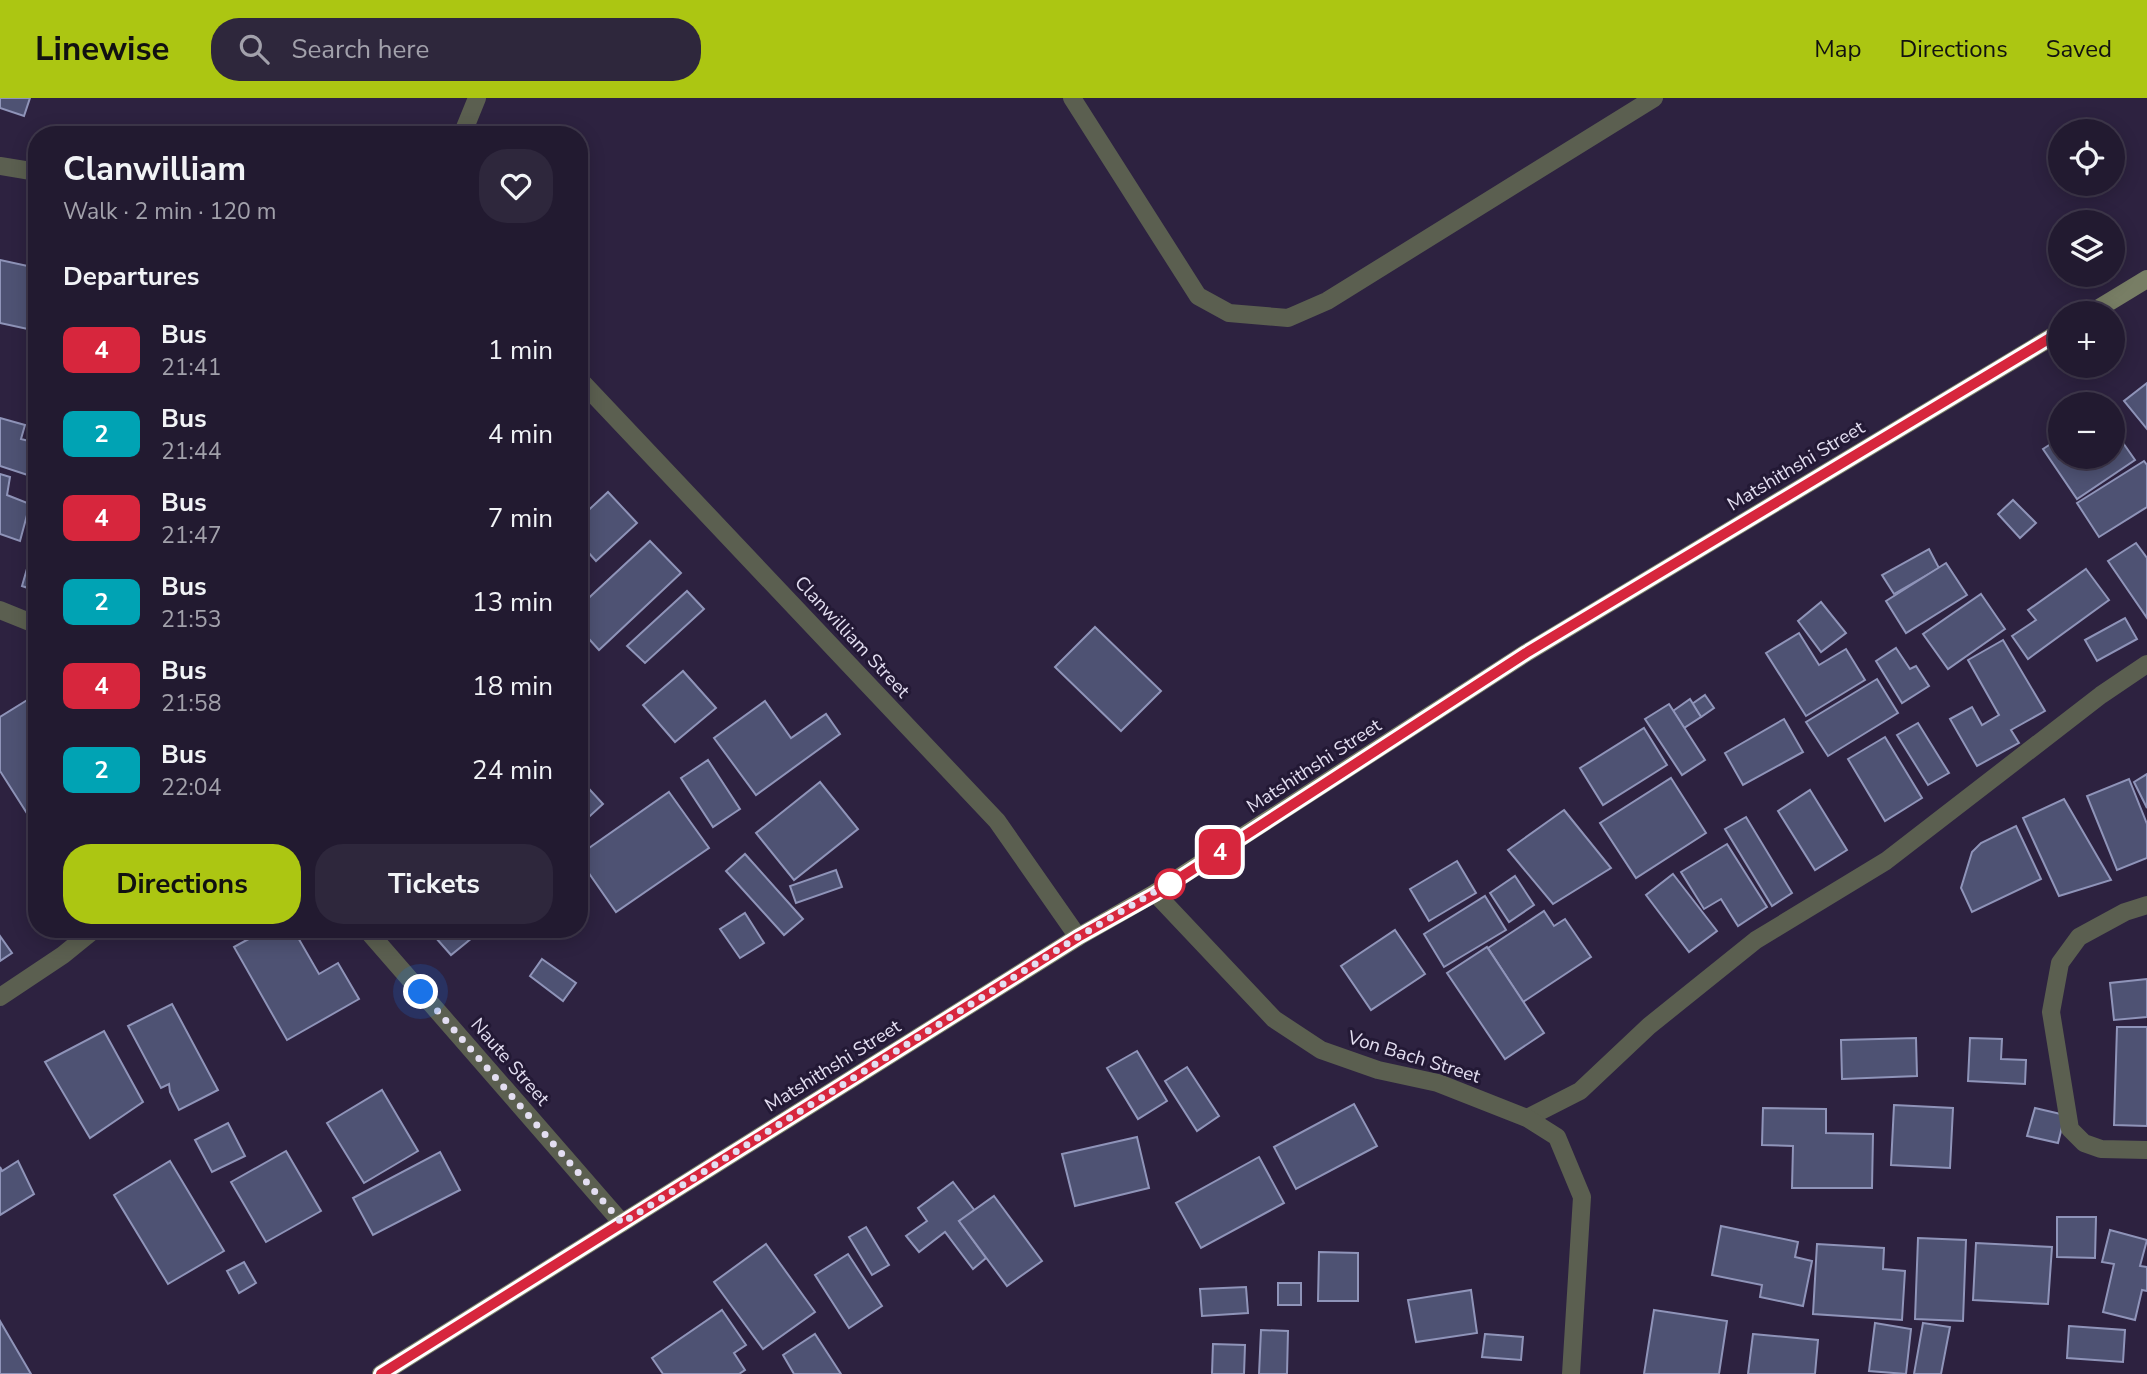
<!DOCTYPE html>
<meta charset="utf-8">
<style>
body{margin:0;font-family:"Nunito Sans",sans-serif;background:#2e273c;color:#f1f3f6;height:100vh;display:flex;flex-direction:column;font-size:26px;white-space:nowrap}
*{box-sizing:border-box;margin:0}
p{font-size:23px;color:#a2a1ab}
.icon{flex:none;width:38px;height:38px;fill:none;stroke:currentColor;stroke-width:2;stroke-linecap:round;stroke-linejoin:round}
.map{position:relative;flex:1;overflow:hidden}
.side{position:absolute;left:28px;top:28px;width:560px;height:812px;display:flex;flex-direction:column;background:#221a30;border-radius:28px;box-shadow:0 4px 18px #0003,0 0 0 2px #3f384c}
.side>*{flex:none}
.badge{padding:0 14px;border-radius:10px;font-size:24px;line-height:46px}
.fabs{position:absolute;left:2048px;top:21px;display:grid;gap:14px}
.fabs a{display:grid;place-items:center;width:77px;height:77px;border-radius:50%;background:#221a30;box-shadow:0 4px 18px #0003,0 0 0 2px #3f384c;font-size:35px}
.you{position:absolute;width:35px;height:35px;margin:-18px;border:5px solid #fff;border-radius:50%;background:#1a73e8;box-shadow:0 0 0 10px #1a73e833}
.map>.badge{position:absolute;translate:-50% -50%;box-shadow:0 0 0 4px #fff}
h2{padding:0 35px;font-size:26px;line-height:63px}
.round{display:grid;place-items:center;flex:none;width:74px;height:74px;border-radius:28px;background:#2e273c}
.summary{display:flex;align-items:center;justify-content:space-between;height:119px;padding:0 35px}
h1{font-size:33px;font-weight:700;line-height:52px}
.primary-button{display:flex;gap:14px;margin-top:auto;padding:14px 35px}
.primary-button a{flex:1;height:80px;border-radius:28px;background:#acc612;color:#111;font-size:28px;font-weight:700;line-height:80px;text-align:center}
.primary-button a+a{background:#2e273c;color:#f1f3f6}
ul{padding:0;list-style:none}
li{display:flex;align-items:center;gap:21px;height:84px;padding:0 35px}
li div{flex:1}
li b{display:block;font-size:26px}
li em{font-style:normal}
li .badge{min-width:77px;font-weight:700;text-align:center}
header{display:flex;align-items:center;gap:42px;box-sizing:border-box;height:98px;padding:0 35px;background:#acc612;color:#111}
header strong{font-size:33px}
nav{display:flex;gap:38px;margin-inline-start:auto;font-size:24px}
.search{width:490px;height:63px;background:#2e273c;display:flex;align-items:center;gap:18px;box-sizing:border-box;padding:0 24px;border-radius:28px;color:#a2a1ab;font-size:26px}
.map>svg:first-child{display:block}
.building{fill:#4e5273;stroke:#8f94b9;stroke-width:2}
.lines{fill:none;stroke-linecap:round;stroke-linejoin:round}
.service{stroke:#5b5f50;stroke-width:18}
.minor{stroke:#5b5f50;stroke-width:18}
.secondary{stroke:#787e65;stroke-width:18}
.line-casing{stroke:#fff;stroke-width:16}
.line{stroke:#d7263d;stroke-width:10}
.walk{stroke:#e3def1;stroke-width:7;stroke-dasharray:0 12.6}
.stop-dot{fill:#fff;stroke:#d7263d;stroke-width:3.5}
.labels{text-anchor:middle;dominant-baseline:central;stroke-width:6;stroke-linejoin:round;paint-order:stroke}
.street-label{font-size:19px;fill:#e3def1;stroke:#231935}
</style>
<header>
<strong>Linewise</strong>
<div class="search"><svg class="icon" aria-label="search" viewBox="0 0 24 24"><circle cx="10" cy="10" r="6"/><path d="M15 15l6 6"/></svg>Search here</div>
<nav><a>Map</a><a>Directions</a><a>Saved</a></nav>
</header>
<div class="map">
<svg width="2147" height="1276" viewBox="0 0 2147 1276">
<rect width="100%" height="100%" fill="#2d2240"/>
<g class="building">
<path d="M 0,0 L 30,0 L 24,18 L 0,10 Z"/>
<path d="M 0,162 L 37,170 L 37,233 L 0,225 Z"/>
<path d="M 2147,285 L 2147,331 L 2124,303 Z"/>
<path d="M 0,320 L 25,327 L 21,341 L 37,345 L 37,380 L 0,368 Z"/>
<path d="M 2060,340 L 2060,359 L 2112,359 L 2112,348 L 2121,342 L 2135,362 L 2077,401 L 2043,351 Z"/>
<path d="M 2144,363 L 2147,367 L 2147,409 L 2099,439 L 2077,405 Z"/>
<path d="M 0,376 L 10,379 L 7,397 L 30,406 L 20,443 L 0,436 Z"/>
<path d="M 608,394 L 637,425 L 596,463 L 579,444 L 579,421 Z"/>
<path d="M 2013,402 L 2036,425 L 2020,440 L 1998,416 Z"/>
<path d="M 37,436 L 37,493 L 22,488 Z"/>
<path d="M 650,443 L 681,475 L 599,552 L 579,530 L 579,509 Z"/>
<path d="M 2136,445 L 2147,460 L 2147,520 L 2108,463 Z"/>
<path d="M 1929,451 L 1939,470 L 1894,496 L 1882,477 Z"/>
<path d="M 1946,465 L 1967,497 L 1906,535 L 1886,503 Z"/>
<path d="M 2086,471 L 2109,502 L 2028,561 L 2012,538 L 2036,522 L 2028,512 Z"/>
<path d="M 687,493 L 704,511 L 645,565 L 627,548 Z"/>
<path d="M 1981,496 L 2005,531 L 1948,571 L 1923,536 Z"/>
<path d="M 1821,504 L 1846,535 L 1821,554 L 1798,523 Z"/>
<path d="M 2125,520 L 2137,541 L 2097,563 L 2085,542 Z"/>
<path d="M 1095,529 L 1161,593 L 1121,633 L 1055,569 Z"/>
<path d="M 1799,535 L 1819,567 L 1846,551 L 1865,582 L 1806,618 L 1766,555 Z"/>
<path d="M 2003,542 L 2045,613 L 2011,632 L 2019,645 L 1977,668 L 1950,621 L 1972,609 L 1982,627 L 1999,617 L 1968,562 Z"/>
<path d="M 1896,550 L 1910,571 L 1916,568 L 1929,588 L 1902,605 L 1876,563 Z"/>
<path d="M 683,573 L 716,610 L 675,644 L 643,607 Z"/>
<path d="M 1877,581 L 1898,615 L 1828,658 L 1806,624 Z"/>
<path d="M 37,596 L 37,731 L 0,673 L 0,619 Z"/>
<path d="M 1705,597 L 1714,610 L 1701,619 L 1692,606 Z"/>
<path d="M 1690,601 L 1701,619 L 1684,630 L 1673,613 Z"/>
<path d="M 765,603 L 791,640 L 826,616 L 840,636 L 756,697 L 714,640 Z"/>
<path d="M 1669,606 L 1705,662 L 1682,677 L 1645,621 Z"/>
<path d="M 1784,621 L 1803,654 L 1743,687 L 1725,655 Z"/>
<path d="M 1918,625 L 1949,675 L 1928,687 L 1897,637 Z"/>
<path d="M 1644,630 L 1667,667 L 1603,707 L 1580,670 Z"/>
<path d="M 1885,639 L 1922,700 L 1885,723 L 1848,661 Z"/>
<path d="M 708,662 L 740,711 L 713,729 L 681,680 Z"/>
<path d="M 2147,676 L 2147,710 L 2134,684 Z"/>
<path d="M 579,680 L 603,706 L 579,728 Z"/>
<path d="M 1671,680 L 1706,735 L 1636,780 L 1600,725 Z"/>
<path d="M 2129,681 L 2147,726 L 2147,760 L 2117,772 L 2087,698 Z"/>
<path d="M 820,684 L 858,731 L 794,782 L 756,735 Z"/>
<path d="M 1810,692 L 1847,752 L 1815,772 L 1778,713 Z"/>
<path d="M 669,694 L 709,750 L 616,814 L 579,761 L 579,757 Z"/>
<path d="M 2064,701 L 2111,782 L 2059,798 L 2023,720 Z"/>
<path d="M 1564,712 L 1611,770 L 1553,806 L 1508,752 Z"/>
<path d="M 1746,719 L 1792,795 L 1772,808 L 1725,731 Z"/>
<path d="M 2016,728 L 2041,781 L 1972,814 L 1961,790 L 1972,754 L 1981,745 Z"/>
<path d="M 1727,746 L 1767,809 L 1738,828 L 1721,801 L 1704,811 L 1681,774 Z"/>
<path d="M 745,756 L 803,821 L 784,837 L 726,773 Z"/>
<path d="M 1457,763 L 1476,795 L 1429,823 L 1410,791 Z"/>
<path d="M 836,772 L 842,789 L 796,805 L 790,788 Z"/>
<path d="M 1673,776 L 1717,833 L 1689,854 L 1646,797 Z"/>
<path d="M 1515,778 L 1534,807 L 1509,824 L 1490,795 Z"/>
<path d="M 1485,798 L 1506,832 L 1444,869 L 1424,836 Z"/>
<path d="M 1544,813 L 1554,828 L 1565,821 L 1591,859 L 1523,904 L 1488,850 Z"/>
<path d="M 745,815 L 764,845 L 740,860 L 720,831 Z"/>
<path d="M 267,831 L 293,831 L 319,876 L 338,865 L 359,901 L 287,942 L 234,849 Z"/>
<path d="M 447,831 L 483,831 L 451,857 L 436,840 Z"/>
<path d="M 1395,832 L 1425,876 L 1371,912 L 1341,868 Z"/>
<path d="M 0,838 L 12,855 L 0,863 Z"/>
<path d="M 1487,849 L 1544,935 L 1505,961 L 1447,875 Z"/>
<path d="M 542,861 L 576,885 L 563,903 L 530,878 Z"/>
<path d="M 2147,881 L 2147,919 L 2114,922 L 2110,885 Z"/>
<path d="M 172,906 L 218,992 L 179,1012 L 170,994 L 169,986 L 161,990 L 128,928 Z"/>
<path d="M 2117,929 L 2147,929 L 2147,1028 L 2114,1027 Z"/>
<path d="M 104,933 L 143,1004 L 90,1040 L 45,964 Z"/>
<path d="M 1916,940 L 1917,978 L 1842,981 L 1841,942 Z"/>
<path d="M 1970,940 L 2002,941 L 2001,961 L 2026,962 L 2025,986 L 1968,983 Z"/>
<path d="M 1137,953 L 1167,1003 L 1138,1021 L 1107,970 Z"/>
<path d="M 1187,969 L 1219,1018 L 1197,1033 L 1165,983 Z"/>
<path d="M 382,992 L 418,1053 L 364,1085 L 327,1025 Z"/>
<path d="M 1354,1006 L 1377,1048 L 1296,1091 L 1274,1049 Z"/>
<path d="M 1894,1007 L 1953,1010 L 1950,1070 L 1891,1067 Z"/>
<path d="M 1763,1010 L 1826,1011 L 1826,1035 L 1873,1036 L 1872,1090 L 1792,1090 L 1793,1048 L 1762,1047 Z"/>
<path d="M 2035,1010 L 2065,1017 L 2058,1045 L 2027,1038 Z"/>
<path d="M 228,1025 L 245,1058 L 212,1074 L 195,1042 Z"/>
<path d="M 1137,1039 L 1149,1090 L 1075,1108 L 1062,1056 Z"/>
<path d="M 286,1053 L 321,1113 L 266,1144 L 231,1084 Z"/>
<path d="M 440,1054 L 460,1092 L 373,1137 L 353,1100 Z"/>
<path d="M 1259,1059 L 1284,1105 L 1201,1150 L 1176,1105 Z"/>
<path d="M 18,1063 L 34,1096 L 0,1117 L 0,1069 L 2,1073 Z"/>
<path d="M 170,1063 L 224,1153 L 168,1186 L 114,1097 Z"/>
<path d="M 953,1084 L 975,1113 L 959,1123 L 986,1160 L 973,1171 L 945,1134 L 919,1154 L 906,1138 L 927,1123 L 918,1110 Z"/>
<path d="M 994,1098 L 1042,1163 L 1007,1188 L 959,1123 Z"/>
<path d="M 2057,1119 L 2096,1119 L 2095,1160 L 2057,1159 Z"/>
<path d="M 1721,1128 L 1798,1144 L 1795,1159 L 1812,1163 L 1803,1208 L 1760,1199 L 1762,1187 L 1712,1177 Z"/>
<path d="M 866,1129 L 889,1167 L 872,1177 L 849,1139 Z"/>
<path d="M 2110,1132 L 2147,1142 L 2140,1168 L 2147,1169 L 2147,1193 L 2142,1192 L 2135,1222 L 2103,1214 L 2114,1166 L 2102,1164 Z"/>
<path d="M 1918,1140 L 1966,1142 L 1963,1223 L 1915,1221 Z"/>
<path d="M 1976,1145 L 2052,1149 L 2048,1206 L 1973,1202 Z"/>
<path d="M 766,1146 L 815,1214 L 763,1251 L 714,1184 Z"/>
<path d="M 1817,1146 L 1884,1150 L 1883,1171 L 1905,1173 L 1902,1222 L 1813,1216 Z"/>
<path d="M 1319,1154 L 1358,1155 L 1358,1203 L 1318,1203 Z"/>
<path d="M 848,1156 L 882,1208 L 849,1230 L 815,1177 Z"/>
<path d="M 244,1164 L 256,1185 L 239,1195 L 227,1173 Z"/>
<rect x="1278" y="1185" width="23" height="22"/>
<path d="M 1246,1189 L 1248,1215 L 1202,1218 L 1200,1191 Z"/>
<path d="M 1471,1192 L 1477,1235 L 1416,1244 L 1408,1202 Z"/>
<path d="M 722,1212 L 746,1247 L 734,1255 L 745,1272 L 739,1276 L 663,1276 L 652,1260 Z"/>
<path d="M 1654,1212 L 1727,1223 L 1719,1276 L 1644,1276 Z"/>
<path d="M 0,1223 L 31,1276 L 0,1276 Z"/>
<path d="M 1875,1225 L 1911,1231 L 1906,1276 L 1869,1273 Z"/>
<path d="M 1923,1225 L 1950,1229 L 1941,1276 L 1914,1276 Z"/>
<path d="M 2069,1228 L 2125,1232 L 2123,1264 L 2067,1260 Z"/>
<path d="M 1261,1232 L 1288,1233 L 1287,1276 L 1259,1276 Z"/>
<path d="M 815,1236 L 841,1276 L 794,1276 L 783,1257 Z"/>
<path d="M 1485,1236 L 1523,1239 L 1521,1262 L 1482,1259 Z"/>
<path d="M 1753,1236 L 1818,1242 L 1815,1276 L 1748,1276 Z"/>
<path d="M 1213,1246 L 1245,1247 L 1244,1276 L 1212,1276 Z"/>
</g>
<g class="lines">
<g class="service">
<path d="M 2147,807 L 2125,814 L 2079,839 L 2060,865 L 2051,914 L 2070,1031 L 2084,1045 L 2101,1051 L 2147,1052"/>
<path d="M 1527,1020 L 1580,993 L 1649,928 L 1756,842 L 1886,763 L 2101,597 L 2147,566"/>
</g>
<g class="minor">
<path d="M 1072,0 L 1198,198 L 1229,215 L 1288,220 L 1327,203 L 1654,0"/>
<path d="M 462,37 L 477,0"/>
<path d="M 0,68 L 37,74"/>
<path d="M 579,281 L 997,723 L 1078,839"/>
<path d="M 0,512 L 37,527"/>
<path d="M 1155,795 L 1274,921 L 1321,952 L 1378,972 L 1438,985 L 1527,1020 L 1557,1039 L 1582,1099 L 1571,1276"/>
<path d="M 366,831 L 622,1125"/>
<path d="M 0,899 L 63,857 L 95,831"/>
</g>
<g class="secondary">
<path d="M 2091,215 L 2147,181"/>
<path d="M 381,1276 L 1078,839 L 1155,795 L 1526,555 L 2060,234"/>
</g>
</g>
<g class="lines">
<defs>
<path id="line" d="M 381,1276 L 1078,839 L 1155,796 L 1526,555 L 2060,234"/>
</defs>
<use href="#line" class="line-casing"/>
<use href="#line" class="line"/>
<path class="walk" d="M 421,894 L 622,1125 L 1078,839 L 1178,780 L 1170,786"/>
</g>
<circle class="stop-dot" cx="1170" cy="786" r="14"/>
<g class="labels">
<g class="street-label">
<text transform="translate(1796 368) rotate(-31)">Matshithshi Street</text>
<text transform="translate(852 539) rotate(47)">Clanwilliam Street</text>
<text transform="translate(1314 668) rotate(-33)">Matshithshi Street</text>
<text transform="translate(1414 959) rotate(17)">Von Bach Street</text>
<text transform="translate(510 964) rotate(49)">Naute Street</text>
<text transform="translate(833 968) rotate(-32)">Matshithshi Street</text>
</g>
</g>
</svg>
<div class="fabs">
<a><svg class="icon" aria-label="locate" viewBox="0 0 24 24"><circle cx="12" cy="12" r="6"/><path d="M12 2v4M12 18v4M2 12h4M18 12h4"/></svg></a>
<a><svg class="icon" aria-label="layers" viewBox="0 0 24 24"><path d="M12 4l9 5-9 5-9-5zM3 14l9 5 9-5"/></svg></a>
<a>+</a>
<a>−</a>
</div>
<div class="you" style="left:421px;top:894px"></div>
<b class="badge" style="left:1220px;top:754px;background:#d7263d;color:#fff">4</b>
<section class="side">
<div class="summary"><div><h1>Clanwilliam</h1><p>Walk · 2 min · 120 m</p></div><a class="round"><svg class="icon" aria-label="heart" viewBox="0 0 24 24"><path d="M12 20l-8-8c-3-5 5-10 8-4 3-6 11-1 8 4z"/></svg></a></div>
<h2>Departures</h2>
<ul>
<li><span class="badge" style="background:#d7263d;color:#fff">4</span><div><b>Bus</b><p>21:41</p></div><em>1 min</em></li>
<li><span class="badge" style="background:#00a3b4;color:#fff">2</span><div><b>Bus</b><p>21:44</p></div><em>4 min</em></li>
<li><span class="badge" style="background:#d7263d;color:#fff">4</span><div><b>Bus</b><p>21:47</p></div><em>7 min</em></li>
<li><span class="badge" style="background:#00a3b4;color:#fff">2</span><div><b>Bus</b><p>21:53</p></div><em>13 min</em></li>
<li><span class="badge" style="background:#d7263d;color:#fff">4</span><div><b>Bus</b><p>21:58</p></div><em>18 min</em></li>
<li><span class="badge" style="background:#00a3b4;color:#fff">2</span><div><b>Bus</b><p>22:04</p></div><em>24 min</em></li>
</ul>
<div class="primary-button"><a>Directions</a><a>Tickets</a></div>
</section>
</div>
